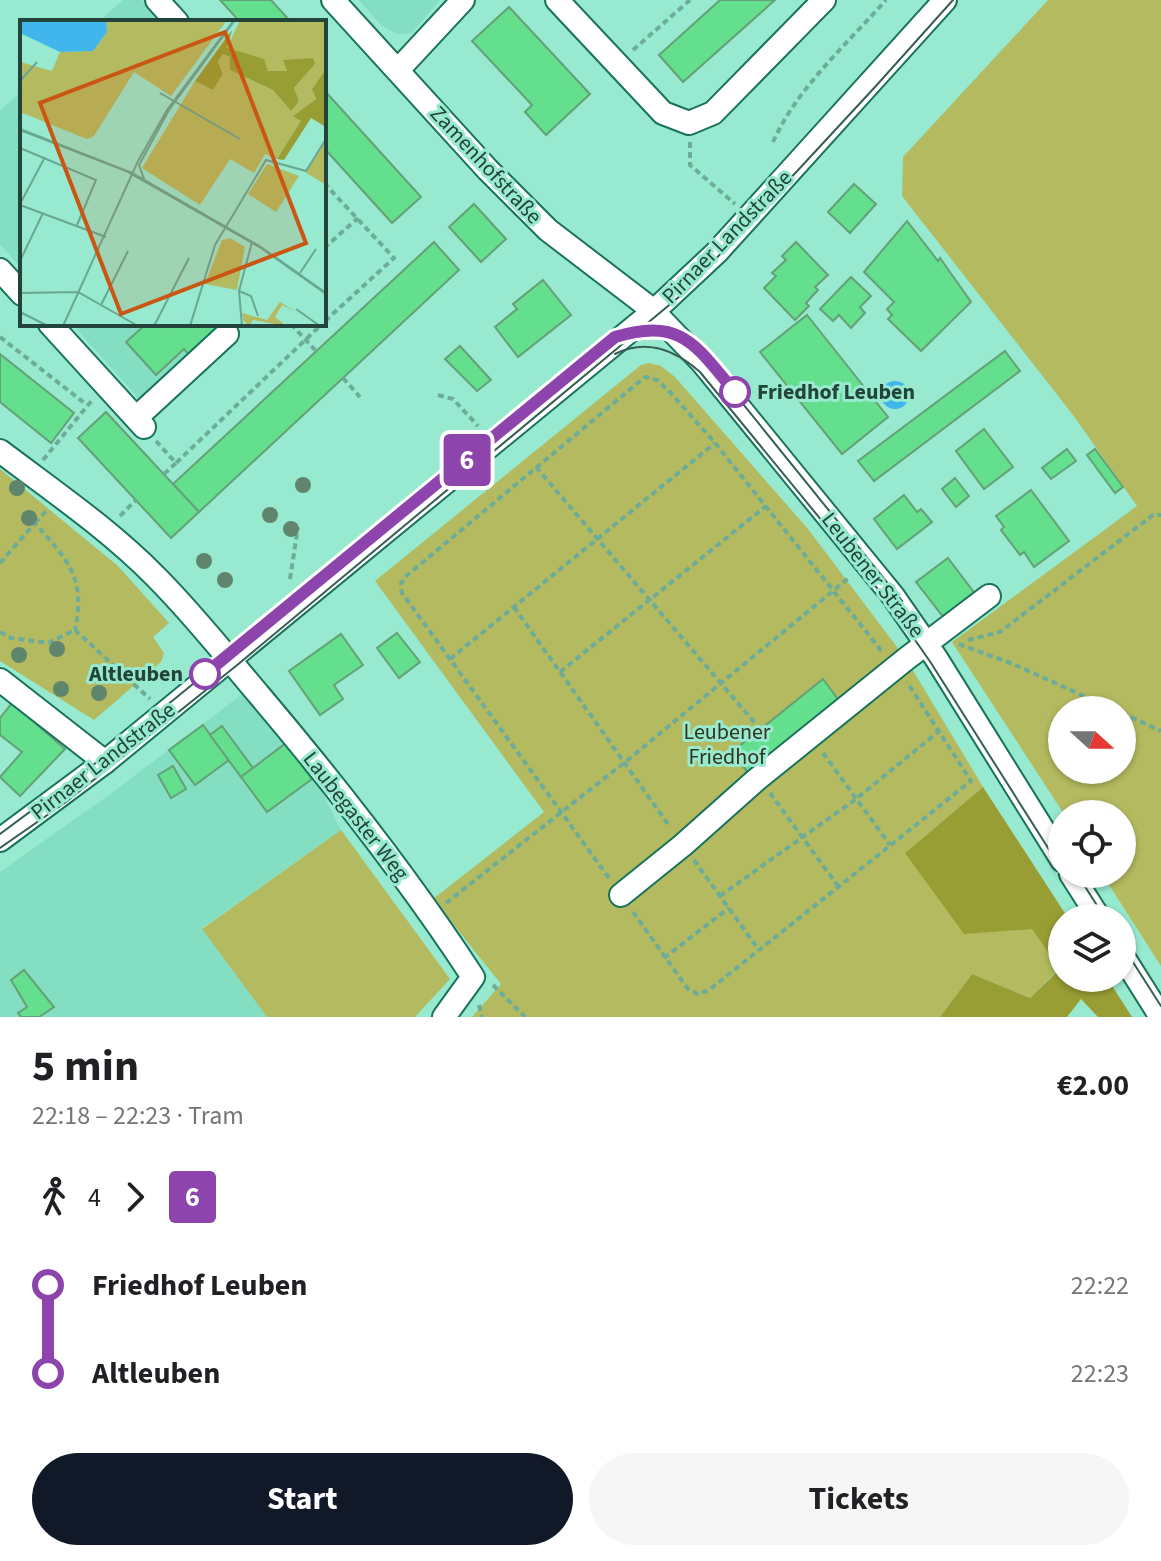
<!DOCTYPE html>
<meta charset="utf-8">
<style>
body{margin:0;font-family:"Source Sans 3",sans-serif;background:#f6f6f6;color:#202124;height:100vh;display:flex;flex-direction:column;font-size:30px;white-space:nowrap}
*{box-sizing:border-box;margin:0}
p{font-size:26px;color:#757577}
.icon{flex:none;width:44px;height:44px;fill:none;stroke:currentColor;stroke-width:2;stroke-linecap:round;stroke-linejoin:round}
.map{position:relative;height:1017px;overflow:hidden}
.details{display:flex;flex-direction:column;background:#fff;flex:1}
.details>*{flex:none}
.badge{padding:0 16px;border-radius:6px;font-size:28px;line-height:52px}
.needle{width:52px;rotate:111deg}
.fabs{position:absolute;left:1048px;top:696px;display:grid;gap:16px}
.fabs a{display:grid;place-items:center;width:88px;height:88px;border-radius:50%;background:#fff;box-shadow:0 2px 6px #0004;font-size:40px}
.map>.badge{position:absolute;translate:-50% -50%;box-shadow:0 0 0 4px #fff}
.legs{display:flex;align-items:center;gap:12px;height:88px;padding:0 32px;font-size:26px}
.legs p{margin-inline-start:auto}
.headline{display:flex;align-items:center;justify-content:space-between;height:136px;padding:0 32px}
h1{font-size:44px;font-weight:700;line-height:60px}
.button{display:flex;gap:16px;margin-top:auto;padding:16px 32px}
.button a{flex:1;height:92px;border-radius:48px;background:#111827;color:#fff;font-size:32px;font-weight:700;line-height:92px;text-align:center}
.button a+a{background:#f6f6f6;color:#202124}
ul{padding:0 32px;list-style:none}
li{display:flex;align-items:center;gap:28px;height:88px;font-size:30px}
li i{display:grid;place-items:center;width:12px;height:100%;margin:0 10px;background:currentColor}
li i::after{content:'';width:20px;height:20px;margin:-10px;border:6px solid;border-radius:50%;background:#fff}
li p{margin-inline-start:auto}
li:first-child i{background:linear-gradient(#0000 50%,currentColor 0)}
li:last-child i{background:linear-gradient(currentColor 50%,#0000 0)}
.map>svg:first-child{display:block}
.built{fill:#84dec2}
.green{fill:#b4ba5f;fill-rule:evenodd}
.forest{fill:#989e33}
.water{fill:#40b6ec}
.building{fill:#63df8e;stroke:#65a076;stroke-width:2}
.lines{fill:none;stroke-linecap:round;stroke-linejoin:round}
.minor-casing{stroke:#18725c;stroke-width:26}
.path{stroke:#6cac98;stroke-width:4;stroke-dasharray:6 4;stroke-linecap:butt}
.minor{stroke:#fff;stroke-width:22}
.tram{stroke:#355f52;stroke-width:2}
.tree{fill:#5f856d}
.line-1-casing{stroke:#fff;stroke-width:18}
.line-1{stroke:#8e44ad;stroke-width:12}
.stop-1-dot{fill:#fff;stroke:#8e44ad;stroke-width:4}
.labels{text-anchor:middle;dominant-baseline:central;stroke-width:6;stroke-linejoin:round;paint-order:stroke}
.street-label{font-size:22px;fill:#22443a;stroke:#97e9cf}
.stop-label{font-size:22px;font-weight:bold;fill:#22443a;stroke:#97e9cf;text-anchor:start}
.park-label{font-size:22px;fill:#32341d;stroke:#97e9cf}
.inset-road{fill:none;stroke:#68a793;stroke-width:2}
.view{fill:#ca5613;fill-opacity:0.15;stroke:#ca5613;stroke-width:4}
.inset-edge{fill:none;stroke:#22443a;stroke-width:4}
</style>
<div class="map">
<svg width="1161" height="1017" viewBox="0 0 1161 1017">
<rect width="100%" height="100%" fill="#97e9cf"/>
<g class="built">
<path d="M 123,0 L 142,0 L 162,22 L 98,22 Z"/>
<path d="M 359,0 L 440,0 L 412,33 L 397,34 L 381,25 Z"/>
<path d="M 22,91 L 22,269 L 0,244 L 0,111 Z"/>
<path d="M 72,324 L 225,324 L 140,400 Z"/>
<path d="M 244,693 L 318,784 L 341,830 L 202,928 L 267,1017 L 0,1017 L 0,872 L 109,795 Z"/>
</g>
<g class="green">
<path d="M 1048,0 L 1161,0 L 1161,966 L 1102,874 L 1122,874 L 1122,814 L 1064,814 L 952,642 L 1137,506 L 1073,415 L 902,196 L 903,157 ZM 1062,710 L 1122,710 L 1122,770 L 1062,770 Z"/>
<path d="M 649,363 L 661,366 L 675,377 L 808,529 L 906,659 L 983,787 L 905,853 L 1032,928 L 1060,968 L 1030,998 L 972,974 L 940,1017 L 472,1017 L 501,984 L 433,899 L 544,812 L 375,581 L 641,365 Z"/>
<path d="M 0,469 L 118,566 L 169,623 L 153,637 L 164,653 L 161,662 L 94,720 L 0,661 Z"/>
<path d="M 341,830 L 450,979 L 415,1017 L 267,1017 L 202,929 Z"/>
</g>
<path class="forest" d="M 983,787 L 1068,918 L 1062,918 L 1062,978 L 1107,978 L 1132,1017 L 1098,1017 L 1081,999 L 1067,1017 L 940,1017 L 972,974 L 1030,998 L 1060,969 L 1032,929 L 964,934 L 905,853 Z"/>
<circle class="water" cx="895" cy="395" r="14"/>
<g class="building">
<path d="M 220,0 L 271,0 L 291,22 L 240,22 Z"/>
<path d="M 720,0 L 775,0 L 683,82 L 659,55 Z"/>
<path d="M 509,7 L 590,94 L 546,135 L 525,112 L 532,105 L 472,41 Z"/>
<path d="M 324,90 L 421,197 L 392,223 L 324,148 Z"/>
<path d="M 854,184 L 876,204 L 850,233 L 828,212 Z"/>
<path d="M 474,204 L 506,239 L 481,262 L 449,227 Z"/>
<path d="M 907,221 L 938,261 L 940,258 L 971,302 L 921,351 L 888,319 L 892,315 L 887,309 L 894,302 L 864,272 Z"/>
<path d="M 434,242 L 459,270 L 199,512 L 173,484 Z"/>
<path d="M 796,242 L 828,275 L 815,287 L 818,290 L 806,303 L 809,306 L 795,320 L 764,288 L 776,276 L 772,273 L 786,260 L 782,256 Z"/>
<path d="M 851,277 L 871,296 L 860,307 L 865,313 L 851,328 L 839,315 L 833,321 L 820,309 Z"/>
<path d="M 543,280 L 571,315 L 518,357 L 495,327 L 517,309 L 513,304 Z"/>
<path d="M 807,315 L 888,417 L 842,454 L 760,352 Z"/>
<path d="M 146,324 L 165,324 L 168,327 L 171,324 L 219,326 L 188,354 L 184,349 L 156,375 L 126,342 Z"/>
<path d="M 460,346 L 491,380 L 477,391 L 445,359 Z"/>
<path d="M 1005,351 L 1020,371 L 874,481 L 858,461 Z"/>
<path d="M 0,354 L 74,413 L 51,443 L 0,402 Z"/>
<path d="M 106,412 L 199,512 L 171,538 L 78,438 Z"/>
<path d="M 984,429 L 1013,467 L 984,489 L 956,451 Z"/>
<path d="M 1067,449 L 1076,461 L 1051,479 L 1042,468 Z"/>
<path d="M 1095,449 L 1123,487 L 1115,493 L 1087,455 Z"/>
<path d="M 955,478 L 969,496 L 956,507 L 942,489 Z"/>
<path d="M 1031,490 L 1069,541 L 1034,567 L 1024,552 L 1020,555 L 1001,530 L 1004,527 L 996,516 Z"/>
<path d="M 904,495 L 917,512 L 921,509 L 932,522 L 897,549 L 874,519 Z"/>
<path d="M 948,558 L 979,599 L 948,623 L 916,582 Z"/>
<path d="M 397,633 L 420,662 L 399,678 L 377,648 Z"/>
<path d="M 341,634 L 363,665 L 334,685 L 343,699 L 320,715 L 289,671 Z"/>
<path d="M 823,679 L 840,702 L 749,774 L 732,752 Z"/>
<path d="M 12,703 L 65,749 L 20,796 L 0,777 L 22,752 L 0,735 L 0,718 Z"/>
<path d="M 203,725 L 229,760 L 195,785 L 169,750 Z"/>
<path d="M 222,726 L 253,768 L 241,777 L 210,735 Z"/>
<path d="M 286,743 L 312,779 L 267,812 L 241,777 Z"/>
<path d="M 173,766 L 186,789 L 171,798 L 158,775 Z"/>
<path d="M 24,970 L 54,1007 L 39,1017 L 21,1017 L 18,1013 L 27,1007 L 11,980 Z"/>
</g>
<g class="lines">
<defs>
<g id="minor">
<path d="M 157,0 L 177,22"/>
<path d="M 333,0 L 488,170 L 548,230 L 650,308 L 702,362 L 893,596 L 936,658 L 1062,860"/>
<path d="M 557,0 L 663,113 L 689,123 L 713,113 L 824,0"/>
<path d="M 398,70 L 463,0"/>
<path d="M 0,270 L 22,294"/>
<path d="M 50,324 L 144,427"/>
<path d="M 136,418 L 227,334"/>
<path d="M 0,451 C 53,491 110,530 156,577 C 193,614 226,656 260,696 C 336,786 409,879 473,977 L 444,1017"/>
<path d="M 0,680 L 105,762"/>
<path d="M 0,840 L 105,762 L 654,311 L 717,252 L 945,0"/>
<path d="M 1071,874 L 1099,918"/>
<path d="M 621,895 L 683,845 L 756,780 L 906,659 L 989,596"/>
<path d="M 1122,955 L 1161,1017"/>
</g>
</defs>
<use href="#minor" class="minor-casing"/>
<g class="path">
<path d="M 633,50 L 690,0"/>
<path d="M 690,142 L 690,165 L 735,204"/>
<path d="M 773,142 C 797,88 847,44 886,0"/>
<path d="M 324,183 L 394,258 L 324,322"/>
<path d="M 324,248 L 358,218"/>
<path d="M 291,324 L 316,351"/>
<path d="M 0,337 L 87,405"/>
<path d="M 343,378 L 360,397"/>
<path d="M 438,395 L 453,399 L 478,426"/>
<path d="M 156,441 L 176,463 L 322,324"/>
<path d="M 43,460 L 93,399"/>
<path d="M 536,467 L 760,729"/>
<path d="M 164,474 L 176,463"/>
<path d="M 120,516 L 136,500"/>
<path d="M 35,523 L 47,510"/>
<path d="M 0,563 L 35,523 C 68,561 86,577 75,630"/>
<path d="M 290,579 L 298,527"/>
<path d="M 514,607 L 670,827"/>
<path d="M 75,630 L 150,699"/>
<path d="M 0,632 L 11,638 L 48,643 L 75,630"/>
<path d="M 968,640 L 1000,632 L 1153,515 L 1161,515"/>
<path d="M 959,644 L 1013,664 L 1115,710"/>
<path d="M 450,659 L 715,443"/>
<path d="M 560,672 L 766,506"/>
<path d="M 1122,713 L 1161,731"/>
<path d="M 823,753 L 890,845"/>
<path d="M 770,793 L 838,886"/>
<path d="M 694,860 L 759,950"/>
<path d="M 609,878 L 402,593 L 401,584 L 405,577 L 645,377 L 657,380 L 670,392 L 715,443 L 880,649 L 879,651"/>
<path d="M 720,896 L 856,799 L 938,732"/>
<path d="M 446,903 L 624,763 L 850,577"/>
<path d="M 633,912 L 688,989 L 698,994 L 709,990 L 971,781 L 907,682"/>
<path d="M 664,958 L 729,908"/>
<path d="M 493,985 L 525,1017"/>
<path d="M 479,1005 L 482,1017"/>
</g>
<use href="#minor" class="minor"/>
<g class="tram">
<path d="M 636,331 C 660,327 677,333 697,347 L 902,601"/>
<path d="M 615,354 C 647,338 675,350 700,372 L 890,604 L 931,663 L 1062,870"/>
<path d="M 0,834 L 101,759 L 319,581"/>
<path d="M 0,848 L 66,802 L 236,666 L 686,291 L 875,87 L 953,0"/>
<path d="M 1077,874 L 1105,918"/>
<path d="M 1122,945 L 1161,1006"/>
</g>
</g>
<g class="tree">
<circle cx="303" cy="485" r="8"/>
<circle cx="17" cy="488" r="8"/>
<circle cx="270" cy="515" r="8"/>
<circle cx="29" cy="518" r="8"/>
<circle cx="291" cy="529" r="8"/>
<circle cx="204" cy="561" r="8"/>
<circle cx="225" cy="580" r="8"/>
<circle cx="57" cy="649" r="8"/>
<circle cx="19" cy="655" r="8"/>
<circle cx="61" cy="689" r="8"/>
<circle cx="99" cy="693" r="8"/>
</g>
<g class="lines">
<defs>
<path id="line-1" d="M 205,674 L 615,337 C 682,317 695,345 735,392"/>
</defs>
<use href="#line-1" class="line-1-casing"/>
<use href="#line-1" class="line-1"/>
</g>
<g class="stop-1-dot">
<circle cx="735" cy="392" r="14"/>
<circle cx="205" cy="674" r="14"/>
</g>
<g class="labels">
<g class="street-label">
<text transform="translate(486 165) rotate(47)">Zamenhofstraße</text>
<text transform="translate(727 237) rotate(-46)">Pirnaer Landstraße</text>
<text transform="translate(873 575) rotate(52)">Leubener Straße</text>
<text transform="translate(103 761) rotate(-38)">Pirnaer Landstraße</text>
<text transform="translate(356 816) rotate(52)">Laubegaster Weg</text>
</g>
<g class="stop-label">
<text x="757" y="392">Friedhof Leuben</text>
<text x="183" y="674" text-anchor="end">Altleuben</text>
</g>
<g class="park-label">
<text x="727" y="732">Leubener<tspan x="727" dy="25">Friedhof</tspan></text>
</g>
</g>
<g transform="translate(20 20)">
<rect width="306" height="306" fill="#97e9cf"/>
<path d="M 86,0 L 207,0 L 151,76 L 114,52 L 74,116 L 67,119 L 0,92 L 0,42 L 32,51 L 40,32 L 73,31 L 87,12 ZM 220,0 L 306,0 L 306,49 L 292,69 L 296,79 L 273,96 L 282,100 L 257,139 L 245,134 L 234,153 L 210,139 L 180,185 L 122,148 L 175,61 L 193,70 L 203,54 L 198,42 L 203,34 L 210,37 L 210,50 L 253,70 L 270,90 L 279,81 L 274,68 L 295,44 L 263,41 L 268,51 L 248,51 L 207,28 ZM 306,119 L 306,165 L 285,152 ZM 247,144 L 279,156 L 256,192 L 228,174 ZM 210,218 L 225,227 L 217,270 L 185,264 L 202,220 ZM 260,282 L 275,291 L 262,285 L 255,297 L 266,306 L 233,300 L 229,306 L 223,300 L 222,293 L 247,300 Z" fill="#b4ba5f"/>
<path d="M 212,10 L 207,28 L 244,39 L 248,51 L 267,51 L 263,40 L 293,38 L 295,44 L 274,68 L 279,81 L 271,91 L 253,70 L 210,50 L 210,37 L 203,34 L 198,42 L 203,54 L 193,70 L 175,61 ZM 306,49 L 306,107 L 291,98 L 264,140 L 257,139 L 281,101 L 273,96 L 296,79 L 292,69 Z" fill="#989e33"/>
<path d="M 0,0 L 86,0 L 87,12 L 73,31 L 40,32 L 0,13 Z" fill="#40b6ec"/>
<path class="inset-road" d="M 0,61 L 17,42M 140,73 L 220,119M 0,109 L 112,153 L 241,227 L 306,273M 0,110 L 106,151 L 241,228 L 306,274M 0,128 L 76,160 L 57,205M 124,159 L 119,145 L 149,90 L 215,0M 0,184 L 25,137M 0,185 L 86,217M 0,241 L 23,193M 280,253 L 296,229M 219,271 L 231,276 L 238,296M 0,273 L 58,272 L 118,306M 81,285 L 108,231M 276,289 L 300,306M 0,292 L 28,306M 43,306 L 118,141 L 147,90 L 214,0M 134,306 L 169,238M 170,306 L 195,225 L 246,140 L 286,151 L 306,119M 222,306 L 219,271 L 232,222"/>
<path class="view" d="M 205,12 L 286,223 L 101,294 L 20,83 Z"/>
<rect width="306" height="306" class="inset-edge"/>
</g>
</svg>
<div class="fabs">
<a><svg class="needle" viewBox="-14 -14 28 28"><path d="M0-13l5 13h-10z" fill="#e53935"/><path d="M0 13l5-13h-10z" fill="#757577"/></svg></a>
<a><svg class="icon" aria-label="locate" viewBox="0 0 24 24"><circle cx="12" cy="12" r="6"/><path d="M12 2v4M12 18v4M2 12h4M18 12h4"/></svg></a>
<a><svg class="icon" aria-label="layers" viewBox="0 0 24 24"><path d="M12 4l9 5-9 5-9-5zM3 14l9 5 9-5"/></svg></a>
</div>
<b class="badge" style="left:467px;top:460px;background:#8e44ad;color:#fff">6</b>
</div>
<section class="details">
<div class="headline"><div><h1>5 min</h1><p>22:18 – 22:23 · Tram</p></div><b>€2.00</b></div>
<div class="legs"><svg class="icon" aria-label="walk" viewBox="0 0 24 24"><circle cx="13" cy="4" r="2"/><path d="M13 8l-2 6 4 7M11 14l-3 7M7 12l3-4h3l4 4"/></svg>4<svg class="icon" aria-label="forward" viewBox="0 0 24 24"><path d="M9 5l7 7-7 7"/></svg><b class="badge" style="background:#8e44ad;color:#fff">6</b></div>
<ul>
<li><i style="color:#8e44ad"></i><b>Friedhof Leuben</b><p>22:22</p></li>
<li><i style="color:#8e44ad"></i><b>Altleuben</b><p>22:23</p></li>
</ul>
<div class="button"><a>Start</a><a>Tickets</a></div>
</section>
